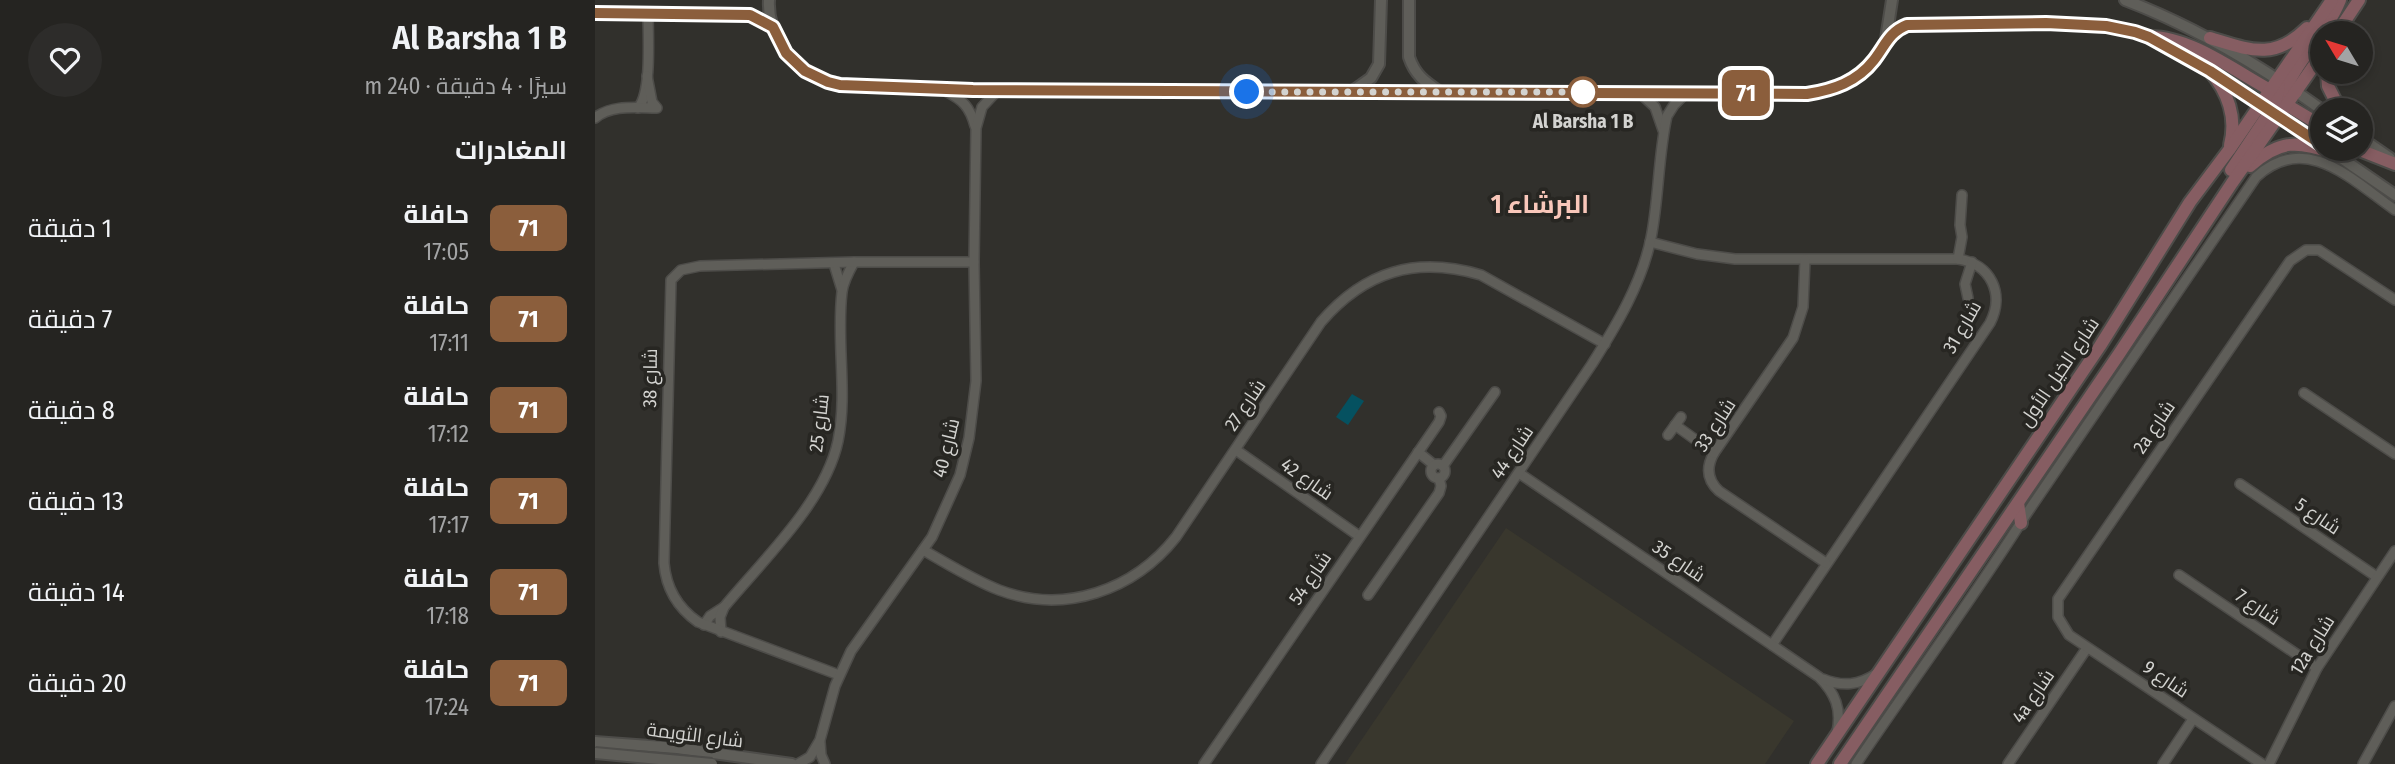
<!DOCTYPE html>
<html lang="ar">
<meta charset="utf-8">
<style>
body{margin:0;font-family:"Fira Sans Condensed",Cairo,sans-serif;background:#2d2c2a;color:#f1f3f6;direction:rtl;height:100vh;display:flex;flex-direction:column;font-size:26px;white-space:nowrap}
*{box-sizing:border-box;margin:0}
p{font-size:23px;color:#a3a4a5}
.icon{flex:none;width:38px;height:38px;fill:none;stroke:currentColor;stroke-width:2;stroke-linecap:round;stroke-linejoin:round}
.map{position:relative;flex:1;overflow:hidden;direction:ltr}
.drawer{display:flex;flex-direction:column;background:#252421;width:595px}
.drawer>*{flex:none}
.badge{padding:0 14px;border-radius:10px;font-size:24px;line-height:46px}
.needle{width:46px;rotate:308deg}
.controls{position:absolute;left:1715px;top:21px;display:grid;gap:14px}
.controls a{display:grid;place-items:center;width:63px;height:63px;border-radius:50%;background:#252421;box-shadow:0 4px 10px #0003,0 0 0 2px #42413f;font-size:35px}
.you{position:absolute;width:35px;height:35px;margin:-18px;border:5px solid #fff;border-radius:50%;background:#1a73e8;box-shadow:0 0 0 10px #1a73e833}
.map>.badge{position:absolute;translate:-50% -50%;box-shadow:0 0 0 4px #fff}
h2{padding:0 28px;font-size:26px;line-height:63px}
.round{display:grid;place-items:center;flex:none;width:74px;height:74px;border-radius:37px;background:#2d2c2a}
.overview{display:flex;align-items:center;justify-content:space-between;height:119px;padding:0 28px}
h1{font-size:33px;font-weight:600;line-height:52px}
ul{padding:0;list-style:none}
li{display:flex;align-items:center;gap:21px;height:91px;padding:0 28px}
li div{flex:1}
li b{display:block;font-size:26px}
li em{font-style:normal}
li .badge{min-width:77px;font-weight:700;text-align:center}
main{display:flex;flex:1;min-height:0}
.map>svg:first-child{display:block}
.built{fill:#39372d}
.water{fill:#055160}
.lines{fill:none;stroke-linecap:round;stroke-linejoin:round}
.minor-casing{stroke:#4d4c49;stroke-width:12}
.tertiary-casing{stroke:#4d4c49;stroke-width:14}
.secondary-casing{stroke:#4d4c49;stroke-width:16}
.minor{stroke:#5f5e59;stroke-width:9}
.tertiary{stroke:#5f5e59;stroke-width:10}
.secondary{stroke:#865d62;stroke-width:12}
.tertiary-bridge-casing{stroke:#4d4c49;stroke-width:14;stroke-linecap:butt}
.tertiary-bridge{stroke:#5f5e59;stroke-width:10}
.line-casing{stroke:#fff;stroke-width:16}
.line{stroke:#8b5e3c;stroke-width:10}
.walk{stroke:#d3d3d0;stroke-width:7;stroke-dasharray:0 12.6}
.stop-dot{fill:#fff;stroke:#8b5e3c;stroke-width:3.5}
.labels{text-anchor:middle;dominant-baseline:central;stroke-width:7;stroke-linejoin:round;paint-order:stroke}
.stop-label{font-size:19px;font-weight:bold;fill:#d3d3d0;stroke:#272622}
.street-label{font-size:19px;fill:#d3d3d0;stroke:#272622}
.district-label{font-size:26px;font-weight:bold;fill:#f9c7ba;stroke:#272622}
</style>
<main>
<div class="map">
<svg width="1800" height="764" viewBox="0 0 1800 764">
<rect width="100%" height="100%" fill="#31302c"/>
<path class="built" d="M 911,528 L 1199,721 L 1170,764 L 750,764 Z"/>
<path class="water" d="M 757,394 L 769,401 L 753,425 L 741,417 Z"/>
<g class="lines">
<defs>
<g id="minor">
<path d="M 350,91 C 368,100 375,107 380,126"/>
<path d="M 1045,93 L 1060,107 L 1068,130"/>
<path d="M 43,108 C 57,93 53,35 53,13"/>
<path d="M 0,118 C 17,104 42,108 62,108 L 57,102 L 52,76"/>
<path d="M 1055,242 L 1102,254 L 1140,259 L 1363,259 C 1396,264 1410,294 1395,323 L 1177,645"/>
<path d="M 1363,259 L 1367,237 L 1365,225 L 1367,195"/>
<path d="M 1210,260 L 1208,307 L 1198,338 L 1119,453 C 1111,467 1112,480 1124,491 L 1231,563"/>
<path d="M 239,264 L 247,290"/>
<path d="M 1373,298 L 1370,284 L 1377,262"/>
<path d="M 1709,393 L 1800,454"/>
<path d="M 1080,425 L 1119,453"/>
<path d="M 1073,435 L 1086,417"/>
<path d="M 641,450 L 764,536"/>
<path d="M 823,452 L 839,465"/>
<circle cx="843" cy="471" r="7"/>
<path d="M 848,466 L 900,392"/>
<path d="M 924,473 L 1224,677 C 1240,693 1247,709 1242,732"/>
<path d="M 1645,484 L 1782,577"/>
<path d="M 328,550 C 353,564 378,580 404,590 C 470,615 539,590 581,537 L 726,322 C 770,271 821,256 886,275 L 1010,344"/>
<path d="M 1584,575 L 1722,668"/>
<path d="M 773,595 L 844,493 L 846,486 L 844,478"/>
<path d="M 109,625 L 115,616 L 129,607 C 168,560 230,502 243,441 C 253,392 241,341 247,292 C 248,282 254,271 259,262"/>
<path d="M 126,632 L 125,617 L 129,607"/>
<path d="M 244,675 L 103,622 C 83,608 71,588 69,563 L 76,280 L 86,270 L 105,266 L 259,262 L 379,262"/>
<path d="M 1228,679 C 1248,687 1264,685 1281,674"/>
<path d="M 225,742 L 226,755 L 230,764"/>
<path d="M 203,764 L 215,757 L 225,740 L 240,686 L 256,651 L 337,537 L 365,475 L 374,438 L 381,381 L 379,262 L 381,128 L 387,107 L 403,90"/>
<path d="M 609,764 L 844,422 L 846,416 L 844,412"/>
<path d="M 726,764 L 997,364 C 1021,326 1047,283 1056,238 C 1064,198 1063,156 1072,116 L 1079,105 L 1092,92"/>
<path d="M 1261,764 C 1317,681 1377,600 1430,516 L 1661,177 C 1711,131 1757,180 1800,210"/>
<path d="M 1413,764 L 1492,648"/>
<path d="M 1568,764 L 1598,719"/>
<path d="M 1667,764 L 1474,635 L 1463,617 L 1463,599 L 1695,261 L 1711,250 L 1724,250 L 1800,300"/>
<path d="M 1674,764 L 1722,668 L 1800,551"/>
<path d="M 1768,764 L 1800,706"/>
</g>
<g id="tertiary">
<path d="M 174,0 C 173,16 178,32 187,46 C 209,82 243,85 281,87 C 302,88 324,89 346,90 L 1212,94 C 1238,90 1262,82 1279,60 C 1290,46 1294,32 1312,25 L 1451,23 L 1511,26 L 1540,32 L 1554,37 L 1615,71 L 1727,145"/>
<path d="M 814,0 L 814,57 C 820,75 830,82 845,92"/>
<path d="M 1530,0 C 1601,27 1666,66 1727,110"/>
<path d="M 0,13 L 155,15 L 178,27"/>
<path d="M 1291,39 L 1297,0"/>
<path d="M 755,93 L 776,78 L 784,64 L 786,0"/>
<path d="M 1766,138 L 1795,158"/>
<path d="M 1733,149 L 1800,195"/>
<path d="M 0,742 L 82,748 L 197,764"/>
</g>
<g id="secondary">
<path d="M 1742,33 L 1764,0"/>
<path d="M 1554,37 C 1594,36 1640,71 1675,90 L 1688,93 L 1701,92"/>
<path d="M 1615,38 C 1655,50 1679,61 1712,28"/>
<path d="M 1615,71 C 1633,92 1642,118 1635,145"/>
<path d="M 1732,72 L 1733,86 L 1745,110"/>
<path d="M 1687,98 C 1699,62 1731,35 1745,0"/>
<path d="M 1687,102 L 1727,126"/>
<path d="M 1762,149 L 1800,164"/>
<path d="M 1655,166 C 1685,139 1703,141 1739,153"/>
<path d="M 1636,170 L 1680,104 L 1684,87"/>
<path d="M 1423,503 L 1426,523"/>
<path d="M 1222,764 L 1505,346 L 1595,202 L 1634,150 L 1737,0"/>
<path d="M 1245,764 L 1524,354 L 1637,183 L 1727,54"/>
</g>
</defs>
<use href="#minor" class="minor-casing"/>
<use href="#tertiary" class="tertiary-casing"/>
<use href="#secondary" class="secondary-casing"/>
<use href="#minor" class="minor"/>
<use href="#tertiary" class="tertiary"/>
<use href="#secondary" class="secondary"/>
<defs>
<path id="tertiary-bridge" d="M 0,753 L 117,764"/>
</defs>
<use href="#tertiary-bridge" class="tertiary-bridge-casing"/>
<use href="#tertiary-bridge" class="tertiary-bridge"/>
</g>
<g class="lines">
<defs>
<path id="line" d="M 0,13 L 155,15 L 178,27 L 191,53 L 210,71 L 233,82 L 245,85 L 378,90 L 1212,94 C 1238,90 1262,82 1279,60 C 1290,46 1294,32 1312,25 L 1451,23 L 1511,26 L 1540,32 L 1554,37 L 1615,71 L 1727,145"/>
</defs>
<use href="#line" class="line-casing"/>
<use href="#line" class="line"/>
<path class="walk" d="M 652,92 L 988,92"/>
</g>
<circle class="stop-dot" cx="988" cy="92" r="14"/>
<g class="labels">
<g class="stop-label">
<text x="988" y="121">Al Barsha 1 B</text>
</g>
<g class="street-label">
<text transform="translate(1367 327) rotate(-60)">شارع 31</text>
<text transform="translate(1464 372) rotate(-56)">شارع الخيل الأول</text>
<text transform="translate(55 378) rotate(-89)">شارع 38</text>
<text transform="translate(650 405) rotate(-56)">شارع 27</text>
<text transform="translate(224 423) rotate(-83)">شارع 25</text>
<text transform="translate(1120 425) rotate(-57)">شارع 33</text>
<text transform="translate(1559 427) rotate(-56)">2a شارع</text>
<text transform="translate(351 448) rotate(-76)">شارع 40</text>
<text transform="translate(917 452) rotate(-56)">شارع 44</text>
<text transform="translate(712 479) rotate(35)">شارع 42</text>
<text transform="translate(1723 516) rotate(34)">شارع 5</text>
<text transform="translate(1084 561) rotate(34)">شارع 35</text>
<text transform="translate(715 578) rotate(-56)">شارع 54</text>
<text transform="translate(1663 607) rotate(34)">شارع 7</text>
<text transform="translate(1717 645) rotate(-58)">12a شارع</text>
<text transform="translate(1571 679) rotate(34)">شارع 9</text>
<text transform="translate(1438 696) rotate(-56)">4a شارع</text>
<text transform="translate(100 735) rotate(7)">شارع الثويمة</text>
</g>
<g class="district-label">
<text x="945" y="204">البرشاء 1</text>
</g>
</g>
</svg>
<div class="controls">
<a><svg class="needle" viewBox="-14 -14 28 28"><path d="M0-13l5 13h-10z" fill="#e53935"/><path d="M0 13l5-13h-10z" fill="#a3a4a5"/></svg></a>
<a><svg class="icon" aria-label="layers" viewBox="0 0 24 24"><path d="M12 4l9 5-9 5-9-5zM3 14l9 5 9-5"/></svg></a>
</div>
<div class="you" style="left:652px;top:92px"></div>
<b class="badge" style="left:1151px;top:93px;background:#8b5e3c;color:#fff">71</b>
</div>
<section class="drawer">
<div class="overview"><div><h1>Al Barsha 1 B</h1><p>سيرًا · 4 دقيقة · 240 m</p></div><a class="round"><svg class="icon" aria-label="heart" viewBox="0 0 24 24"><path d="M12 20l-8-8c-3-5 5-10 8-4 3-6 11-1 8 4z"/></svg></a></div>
<h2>المغادرات</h2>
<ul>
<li><span class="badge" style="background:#8b5e3c;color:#fff">71</span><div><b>حافلة</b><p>17:05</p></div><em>1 دقيقة</em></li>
<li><span class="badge" style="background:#8b5e3c;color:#fff">71</span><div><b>حافلة</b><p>17:11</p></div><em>7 دقيقة</em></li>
<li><span class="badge" style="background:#8b5e3c;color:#fff">71</span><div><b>حافلة</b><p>17:12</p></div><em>8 دقيقة</em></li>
<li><span class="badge" style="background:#8b5e3c;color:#fff">71</span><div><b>حافلة</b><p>17:17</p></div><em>13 دقيقة</em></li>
<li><span class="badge" style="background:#8b5e3c;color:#fff">71</span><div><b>حافلة</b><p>17:18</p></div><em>14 دقيقة</em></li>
<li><span class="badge" style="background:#8b5e3c;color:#fff">71</span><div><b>حافلة</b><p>17:24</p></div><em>20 دقيقة</em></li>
</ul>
</section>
</main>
